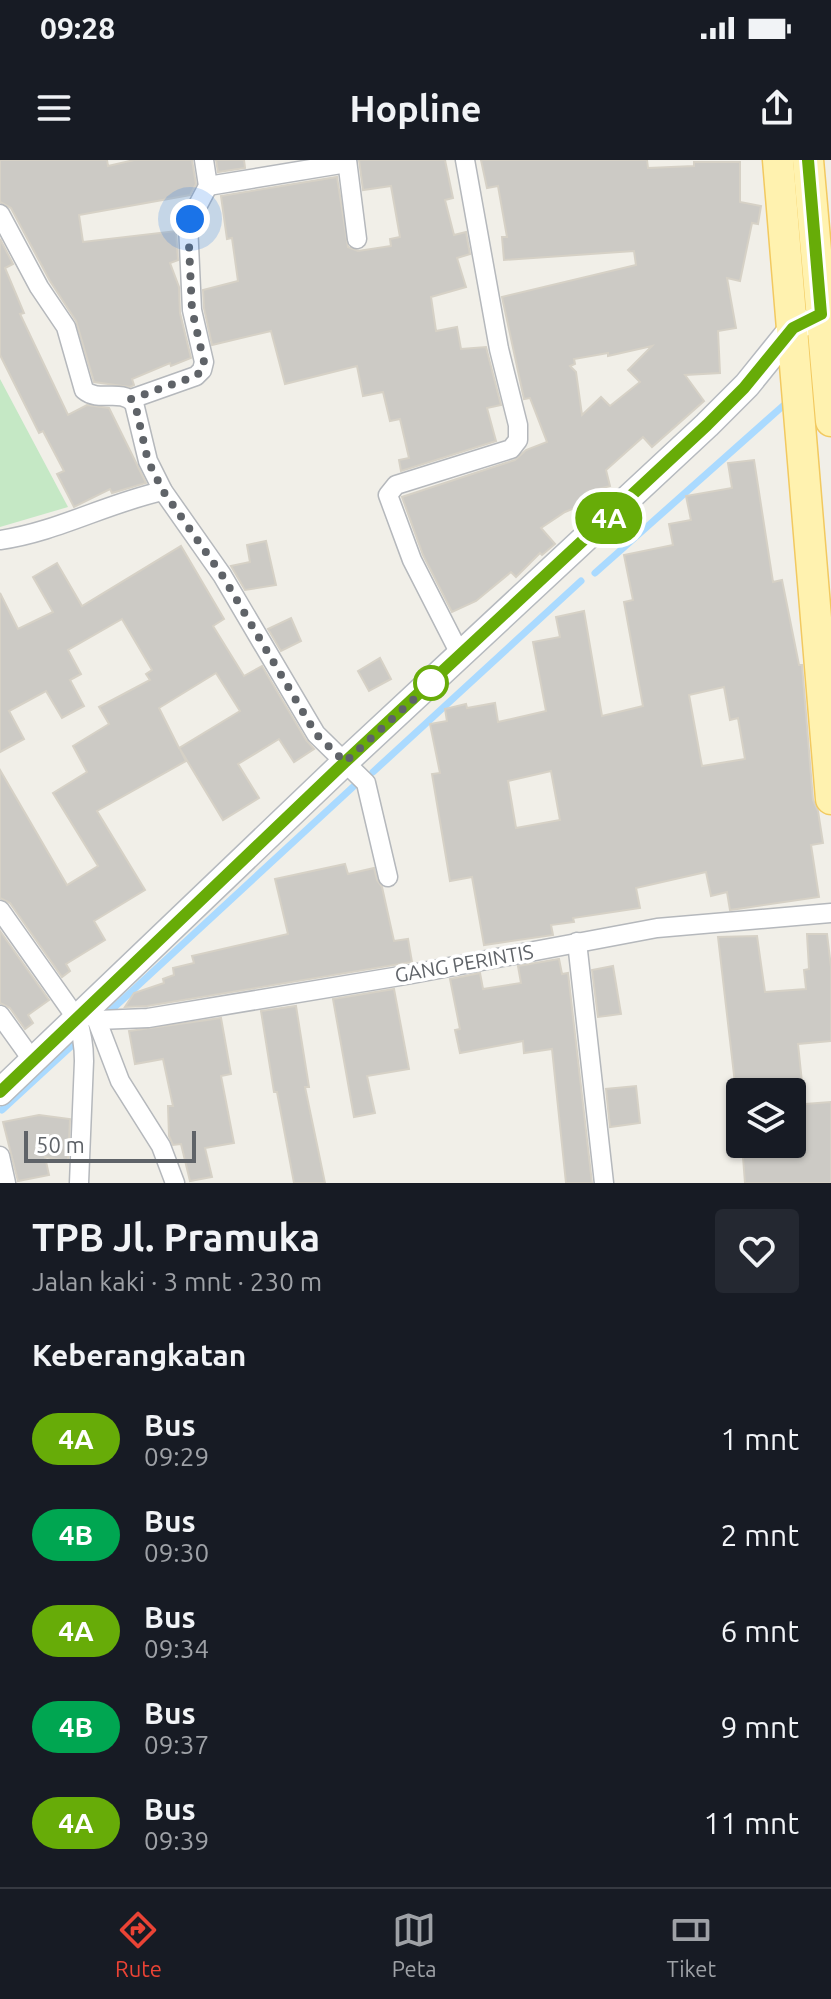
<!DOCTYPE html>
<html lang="id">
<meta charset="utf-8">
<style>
body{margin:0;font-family:Ubuntu,sans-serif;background:#242831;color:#f1f3f6;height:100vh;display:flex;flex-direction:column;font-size:30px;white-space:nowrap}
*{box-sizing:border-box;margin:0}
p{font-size:26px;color:#9ea1a6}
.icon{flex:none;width:44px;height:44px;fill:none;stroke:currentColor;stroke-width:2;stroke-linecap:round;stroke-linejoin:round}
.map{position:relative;height:1023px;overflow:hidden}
.sheet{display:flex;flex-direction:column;background:#171b24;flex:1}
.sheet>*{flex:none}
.badge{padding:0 16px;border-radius:26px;font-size:28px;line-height:52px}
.tools{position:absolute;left:726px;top:918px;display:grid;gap:16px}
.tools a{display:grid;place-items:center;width:80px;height:80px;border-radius:8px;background:#171b24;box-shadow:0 2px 6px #0004;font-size:40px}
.scale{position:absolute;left:24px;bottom:20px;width:172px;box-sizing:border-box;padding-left:8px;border:4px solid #5f6368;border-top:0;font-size:22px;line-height:28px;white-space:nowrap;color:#5f6368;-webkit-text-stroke:6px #fff;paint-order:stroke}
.you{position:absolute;width:40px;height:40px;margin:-20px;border:6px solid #fff;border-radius:50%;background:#1a73e8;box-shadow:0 0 0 12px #1a73e833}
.map>.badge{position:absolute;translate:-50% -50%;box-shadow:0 0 0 4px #fff}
h2{padding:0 32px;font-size:30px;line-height:72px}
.round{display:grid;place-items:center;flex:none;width:84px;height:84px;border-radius:8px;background:#242831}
.summary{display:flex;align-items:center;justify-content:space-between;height:136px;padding:0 32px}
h1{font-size:38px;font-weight:700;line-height:60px}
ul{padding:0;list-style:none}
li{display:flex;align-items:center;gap:24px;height:96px;padding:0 32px}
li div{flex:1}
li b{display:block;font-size:30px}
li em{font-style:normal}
li .badge{min-width:88px;font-weight:700;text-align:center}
.status{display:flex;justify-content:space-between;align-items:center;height:56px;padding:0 40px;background:#171b24;direction:ltr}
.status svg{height:22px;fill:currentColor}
header{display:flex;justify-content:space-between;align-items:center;height:104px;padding:0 32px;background:#171b24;font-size:36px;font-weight:700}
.menu{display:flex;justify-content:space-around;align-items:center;height:112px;border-top:2px solid #363941;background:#171b24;font-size:22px;color:#9ea1a6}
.menu a{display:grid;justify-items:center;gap:4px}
.menu .on{color:#ea4335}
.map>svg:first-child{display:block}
.green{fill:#c5e8c5}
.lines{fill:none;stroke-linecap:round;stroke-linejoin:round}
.stream{stroke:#aadaff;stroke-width:7}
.building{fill:#cccac5;stroke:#d6d1c6;stroke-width:2;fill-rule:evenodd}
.street-casing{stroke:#b5b8bc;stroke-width:21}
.secondary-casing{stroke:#b6babf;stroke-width:29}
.primary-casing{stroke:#f2c960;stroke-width:33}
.street{stroke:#fff;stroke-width:18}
.secondary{stroke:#fff;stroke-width:26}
.primary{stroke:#fff2af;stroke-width:30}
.line-casing{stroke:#fff;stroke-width:18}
.line{stroke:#67ac08;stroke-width:12}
.walk{stroke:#5f6368;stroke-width:8;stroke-dasharray:0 14.4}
.stop-dot{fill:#fff;stroke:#67ac08;stroke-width:4}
.labels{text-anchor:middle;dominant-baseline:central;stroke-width:7;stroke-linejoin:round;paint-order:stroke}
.street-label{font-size:20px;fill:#5f6368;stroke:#fff}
</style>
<div class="status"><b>09:28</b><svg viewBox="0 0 49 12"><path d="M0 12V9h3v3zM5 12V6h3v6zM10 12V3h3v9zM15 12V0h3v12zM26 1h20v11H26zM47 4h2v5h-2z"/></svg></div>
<header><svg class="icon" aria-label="menu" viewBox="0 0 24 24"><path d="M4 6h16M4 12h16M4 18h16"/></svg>Hopline<svg class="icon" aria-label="share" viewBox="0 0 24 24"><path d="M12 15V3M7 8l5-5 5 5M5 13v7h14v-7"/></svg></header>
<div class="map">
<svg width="831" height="1023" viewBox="0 0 831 1023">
<rect width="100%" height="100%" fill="#f1efe8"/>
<path class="green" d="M 0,219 L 68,347 L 0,367 Z"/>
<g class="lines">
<g class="stream">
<path d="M 595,413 L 784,245"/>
<path d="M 373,612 L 581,421"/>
<path d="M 106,855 L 354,626"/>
<path d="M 2,950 L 78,880"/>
</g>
</g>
<g class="building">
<path d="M 0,0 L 107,0 L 108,6 L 134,0 L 192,0 L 196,24 L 190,35 L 79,55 L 83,82 L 176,71 L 178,100 L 170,103 L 179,127 L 180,153 L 191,198 L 171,206 L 170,203 L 132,219 L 134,225 L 130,227 L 94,222 L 76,161 L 50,121 L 11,48 L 0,42 Z"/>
<path d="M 216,0 L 244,0 L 245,8 L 218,12 Z"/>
<path d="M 359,0 L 445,0 L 453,38 L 445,40 L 454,75 L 466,72 L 470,94 L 457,98 L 466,127 L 431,137 L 436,171 L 457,167 L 461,189 L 486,187 L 501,245 L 487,248 L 496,281 L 401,311 L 399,300 L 409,298 L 400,259 L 390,261 L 383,232 L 363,236 L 357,206 L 285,224 L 271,171 L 212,185 L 204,148 L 203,130 L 238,121 L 232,78 L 227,79 L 221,36 L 337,17 L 348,87 L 358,91 L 391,86 L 390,79 L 400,77 L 391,26 L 363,30 Z"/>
<path d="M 481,0 L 647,0 L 648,8 L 694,6 L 694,2 L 740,2 L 740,42 L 761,46 L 758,64 L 752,63 L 740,121 L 727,118 L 736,168 L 718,171 L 720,213 L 685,215 L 704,241 L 652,287 L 643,277 L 606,310 L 610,326 L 587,332 L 591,341 L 565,352 L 541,368 L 555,384 L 542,395 L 540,393 L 516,417 L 511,412 L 476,441 L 452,452 L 423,395 L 402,337 L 515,300 L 526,290 L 547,282 L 530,238 L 524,239 L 502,137 L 636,105 L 634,91 L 504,100 L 502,77 L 507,77 L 498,26 L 487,28 ZM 652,186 L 628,210 L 640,222 L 610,246 L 601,237 L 582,255 L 576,212 L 570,206 L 575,204 L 574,199 L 608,193 L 608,196 Z"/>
<path d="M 0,79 L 13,104 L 5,108 L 24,153 L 20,154 L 68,255 L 87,245 L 109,248 L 146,323 L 112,333 L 110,329 L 74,347 L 57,314 L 64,311 L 43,271 L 39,273 L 0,195 Z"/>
<path d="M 754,300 L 773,422 L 782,420 L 799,505 L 802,505 L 813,640 L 818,651 L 823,683 L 811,685 L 819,737 L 730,750 L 727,732 L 711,736 L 706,712 L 636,728 L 640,748 L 573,758 L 574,762 L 551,765 L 553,775 L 484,785 L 472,717 L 450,721 L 432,614 L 440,613 L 430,564 L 447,561 L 445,549 L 466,544 L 467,548 L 495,543 L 498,562 L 546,551 L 533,482 L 560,477 L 556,457 L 584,451 L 602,556 L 643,546 L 624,442 L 633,440 L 624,395 L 673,385 L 669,364 L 691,360 L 686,336 L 732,328 L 728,303 ZM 724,527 L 730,560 L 738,558 L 745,599 L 702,606 L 689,535 ZM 551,611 L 560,660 L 516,668 L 508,621 Z"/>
<path d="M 266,381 L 276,425 L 245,430 L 231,406 L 250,402 L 247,385 Z"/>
<path d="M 181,386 L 224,459 L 213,466 L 244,516 L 262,506 L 306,580 L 314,589 L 294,602 L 279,579 L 238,604 L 259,638 L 223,660 L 180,589 L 186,601 L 97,651 L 145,730 L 94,761 L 105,780 L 66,804 L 70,811 L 62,817 L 10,743 L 0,738 L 0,610 L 67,725 L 98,706 L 53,633 L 87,612 L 73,586 L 109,564 L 99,547 L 150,520 L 146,514 L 152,510 L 122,459 L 68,490 L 81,514 L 70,520 L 84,546 L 62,558 L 46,531 L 9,551 L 24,579 L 0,592 L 0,433 L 18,469 L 53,452 L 33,417 L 57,403 L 82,446 ZM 216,513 L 240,551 L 179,588 L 159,548 Z"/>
<path d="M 291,458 L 301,481 L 281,491 L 268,469 Z"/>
<path d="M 380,498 L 391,519 L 369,531 L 358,511 Z"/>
<path d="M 345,704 L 348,714 L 374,708 L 377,720 L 382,727 L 394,781 L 408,779 L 412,802 L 147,846 L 125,847 L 134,833 L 164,823 L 163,819 L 174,815 L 173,808 L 194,803 L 192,796 L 288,774 L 275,719 Z"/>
<path d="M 0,771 L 49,840 L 28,855 L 33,863 L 25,869 L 10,848 L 0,843 Z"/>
<path d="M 807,774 L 827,774 L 831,807 L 831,881 L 798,884 L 803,932 L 736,932 L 718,777 L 757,776 L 765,832 L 806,829 L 804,810 L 809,809 Z"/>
<path d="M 559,799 L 562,814 L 568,813 L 592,1023 L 566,1023 L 552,889 L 524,893 L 523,881 L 460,893 L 455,870 L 460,869 L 450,819 L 480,813 L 483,829 L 521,823 L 518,806 Z"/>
<path d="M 613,806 L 621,854 L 598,857 L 592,810 Z"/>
<path d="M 394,829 L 409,909 L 367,916 L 375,953 L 354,957 L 333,839 Z"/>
<path d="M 296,846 L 309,927 L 305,927 L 325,1023 L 294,1023 L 277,932 L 274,932 L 261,851 Z"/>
<path d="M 221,858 L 231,914 L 221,916 L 234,983 L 205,988 L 212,1017 L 190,1021 L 181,984 L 173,985 L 169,976 L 168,946 L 173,946 L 163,899 L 135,904 L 129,871 Z"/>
<path d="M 636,926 L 640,963 L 610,967 L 606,929 Z"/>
<path d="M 831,942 L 831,1023 L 745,1023 L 742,984 L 792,984 L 792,945 Z"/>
<path d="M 39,955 L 70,959 L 68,1001 L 45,997 L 49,1015 L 18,1021 L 3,962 Z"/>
</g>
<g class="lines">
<defs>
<g id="street">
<path d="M 347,0 L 357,79"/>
<path d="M 208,26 L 347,3"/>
<path d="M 0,54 L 39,127 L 66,167 L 84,230 C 99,243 120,228 134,243 L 148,301 L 163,331 L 222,415 L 316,574 L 366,623 L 388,717"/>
<path d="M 131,239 L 196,216 L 202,210 L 204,202 L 192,150 L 188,64 L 208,26 L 204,0"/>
<path d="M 0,380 C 57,372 107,343 163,331"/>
<path d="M 461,496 L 412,400 L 388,335 L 396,325 L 511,289 L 518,280 L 518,265 L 499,189 L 465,0"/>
<path d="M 0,750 L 77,859 C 82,873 84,886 84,901 L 79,1023"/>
<path d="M 577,782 L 604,1023"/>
<path d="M 94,853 L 120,921 L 161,986 L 175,1023"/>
<path d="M 0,855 L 33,901"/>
<path d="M 98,860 L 148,858 L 412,814 L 657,768 L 831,753"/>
<path d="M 0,996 L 6,1023"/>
</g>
<path id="secondary" d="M 0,932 L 345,602 L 707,265 L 747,225 L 793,168 L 803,163"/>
<g id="primary">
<path d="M 778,0 L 831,639"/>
<path d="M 808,0 L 831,261"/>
</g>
</defs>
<use href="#street" class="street-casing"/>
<use href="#secondary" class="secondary-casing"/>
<use href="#primary" class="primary-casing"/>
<use href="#street" class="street"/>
<use href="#secondary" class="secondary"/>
<use href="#primary" class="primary"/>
</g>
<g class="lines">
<defs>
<path id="line" d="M 0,932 L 345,602 L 707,265 L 744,228 L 793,168 L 821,154 L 808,0"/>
</defs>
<use href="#line" class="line-casing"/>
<use href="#line" class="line"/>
<path class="walk" d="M 190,59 L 188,64 L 192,150 L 204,202 L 202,210 L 196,216 L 131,239 L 136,248 L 148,301 L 163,331 L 222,415 L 316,574 L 345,602 L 438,517 L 431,523"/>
</g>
<circle class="stop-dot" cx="431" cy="523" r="16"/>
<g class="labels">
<g class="street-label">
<text transform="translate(464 803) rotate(-10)">GANG PERINTIS</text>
</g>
</g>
</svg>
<div class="tools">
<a><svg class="icon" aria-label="layers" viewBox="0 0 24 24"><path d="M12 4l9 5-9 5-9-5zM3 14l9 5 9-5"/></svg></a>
</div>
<div class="scale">50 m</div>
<div class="you" style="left:190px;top:59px"></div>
<b class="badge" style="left:609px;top:358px;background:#67ac08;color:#fff">4A</b>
</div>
<section class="sheet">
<div class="summary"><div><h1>TPB Jl. Pramuka</h1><p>Jalan kaki · 3 mnt · 230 m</p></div><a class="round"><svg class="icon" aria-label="heart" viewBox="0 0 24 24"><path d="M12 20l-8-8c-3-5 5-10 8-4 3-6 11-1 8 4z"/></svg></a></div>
<h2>Keberangkatan</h2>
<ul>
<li><span class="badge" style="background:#67ac08;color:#fff">4A</span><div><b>Bus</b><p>09:29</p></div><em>1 mnt</em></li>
<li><span class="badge" style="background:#00a651;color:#fff">4B</span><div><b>Bus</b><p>09:30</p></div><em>2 mnt</em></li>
<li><span class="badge" style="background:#67ac08;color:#fff">4A</span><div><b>Bus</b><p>09:34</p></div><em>6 mnt</em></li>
<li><span class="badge" style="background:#00a651;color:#fff">4B</span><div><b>Bus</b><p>09:37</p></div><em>9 mnt</em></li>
<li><span class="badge" style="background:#67ac08;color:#fff">4A</span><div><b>Bus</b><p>09:39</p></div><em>11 mnt</em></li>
</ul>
</section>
<nav class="menu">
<a class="on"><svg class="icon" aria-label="directions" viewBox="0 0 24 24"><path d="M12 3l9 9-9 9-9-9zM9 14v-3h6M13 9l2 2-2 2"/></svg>Rute</a>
<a><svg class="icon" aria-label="map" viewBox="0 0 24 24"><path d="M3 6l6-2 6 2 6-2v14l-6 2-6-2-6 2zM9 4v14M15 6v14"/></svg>Peta</a>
<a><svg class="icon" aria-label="tickets" viewBox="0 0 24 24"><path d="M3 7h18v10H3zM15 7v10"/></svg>Tiket</a>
</nav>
